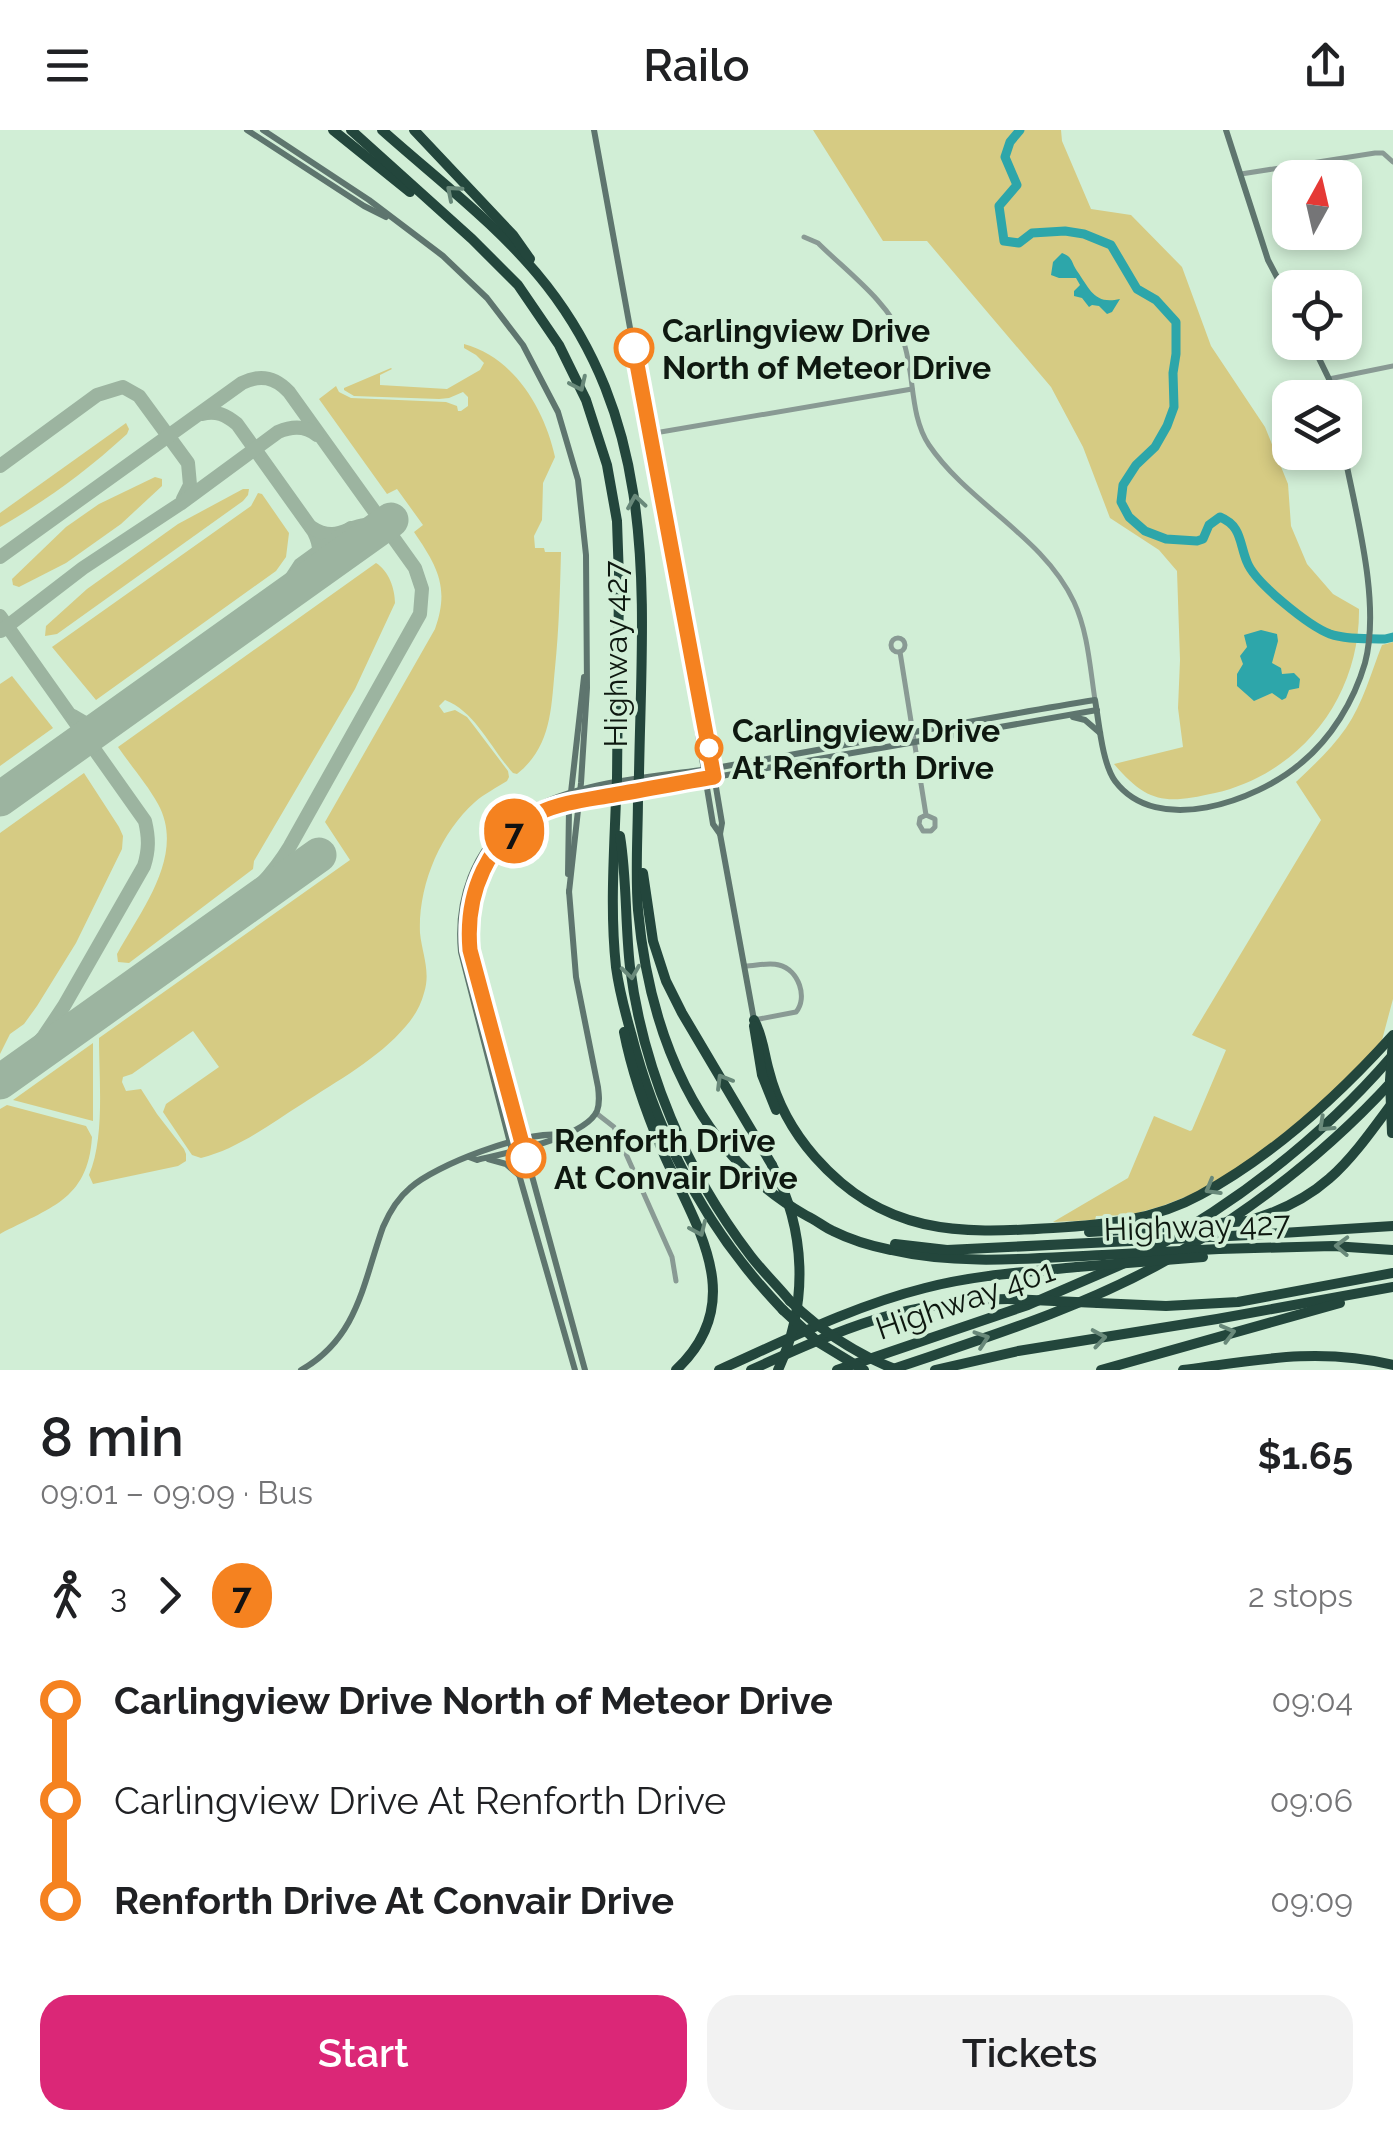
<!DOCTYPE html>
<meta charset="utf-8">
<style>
body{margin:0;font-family:Raleway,sans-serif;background:#f2f2f2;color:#202124;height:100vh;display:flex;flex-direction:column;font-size:38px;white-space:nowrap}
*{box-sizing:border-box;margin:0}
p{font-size:32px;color:#757577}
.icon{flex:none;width:55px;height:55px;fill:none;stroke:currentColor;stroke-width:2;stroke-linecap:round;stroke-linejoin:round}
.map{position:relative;height:1240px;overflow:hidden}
.details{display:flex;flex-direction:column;background:#fff;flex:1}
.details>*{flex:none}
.badge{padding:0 20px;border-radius:32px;font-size:35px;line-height:65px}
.needle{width:65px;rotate:8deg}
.tools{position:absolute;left:1272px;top:30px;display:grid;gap:20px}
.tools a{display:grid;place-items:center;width:90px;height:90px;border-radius:20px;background:#fff;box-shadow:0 5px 15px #0003;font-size:50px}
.map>.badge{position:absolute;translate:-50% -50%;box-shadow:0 0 0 5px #fff}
.legs{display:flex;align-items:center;gap:15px;height:110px;padding:0 40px;font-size:32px}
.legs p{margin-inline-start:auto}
.headline{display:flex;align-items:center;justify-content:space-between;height:170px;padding:0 40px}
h1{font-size:55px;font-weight:600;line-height:75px}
.cta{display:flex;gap:20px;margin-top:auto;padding:20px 40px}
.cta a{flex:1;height:115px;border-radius:30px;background:#db2777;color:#fff;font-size:40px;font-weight:600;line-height:115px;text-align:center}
.cta a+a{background:#f2f2f2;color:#202124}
ul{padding:0 40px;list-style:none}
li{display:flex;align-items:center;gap:35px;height:100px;font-size:38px}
li i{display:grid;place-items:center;width:15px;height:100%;margin:0 12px;background:currentColor}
li i::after{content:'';width:25px;height:25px;margin:-12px;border:8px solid;border-radius:50%;background:#fff}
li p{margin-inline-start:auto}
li:first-child i{background:linear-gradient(#0000 50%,currentColor 0)}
li:last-child i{background:linear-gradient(currentColor 50%,#0000 0)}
header{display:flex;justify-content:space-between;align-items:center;height:130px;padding:0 40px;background:#fff;font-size:45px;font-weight:600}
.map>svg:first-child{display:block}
.green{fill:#d6cb83}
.water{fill:#2da6aa}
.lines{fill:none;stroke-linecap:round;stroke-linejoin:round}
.river{stroke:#2da6aa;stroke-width:9}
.taxiway{stroke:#9cb4a0;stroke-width:14}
.runway{stroke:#9cb4a0;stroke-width:35}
.street{stroke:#899a94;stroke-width:5}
.secondary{stroke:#5e756e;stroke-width:6}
.highway{stroke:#23463c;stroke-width:10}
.highway-bridge{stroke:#23463c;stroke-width:10}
.oneway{stroke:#69897a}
.line-1-casing{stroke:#fff;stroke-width:22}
.line-1{stroke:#f58220;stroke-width:15}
.stop-1-dot{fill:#fff;stroke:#f58220;stroke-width:5}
.labels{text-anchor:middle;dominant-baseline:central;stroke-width:8;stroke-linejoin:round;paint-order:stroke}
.stop-label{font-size:32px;font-weight:bold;fill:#0e1810;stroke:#d1eed6;text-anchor:start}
.street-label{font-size:32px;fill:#0e1810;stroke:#d1eed6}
</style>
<header><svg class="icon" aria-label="menu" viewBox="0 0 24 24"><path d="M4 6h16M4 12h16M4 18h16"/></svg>Railo<svg class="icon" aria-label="share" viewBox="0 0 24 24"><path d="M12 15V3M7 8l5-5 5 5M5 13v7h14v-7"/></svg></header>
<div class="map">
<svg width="1393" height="1240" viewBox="0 0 1393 1240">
<rect width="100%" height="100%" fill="#d1eed6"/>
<g class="green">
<path d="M 813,0 L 1061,0 L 1062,11 L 1091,79 L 1131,85 L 1182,137 L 1211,216 L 1265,297 L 1288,354 L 1291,396 L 1307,434 L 1333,464 L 1359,479 C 1360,567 1301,643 1215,663 C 1166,674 1148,674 1114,634 L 1183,617 L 1178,578 L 1180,530 L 1177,441 L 1159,420 L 1110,388 L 1083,317 L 1051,257 L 927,111 L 883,111 Z"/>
<path d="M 464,214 C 514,227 545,280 555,327 L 543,353 L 542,390 L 534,406 L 535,418 L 544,418 L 545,422 L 561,422 C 560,461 559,499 555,538 C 551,578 552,616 517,644 L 513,643 C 491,619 476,582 445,570 L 439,576 L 444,583 L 455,580 L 467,587 L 474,596 L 508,641 L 509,647 L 507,651 C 496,658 484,664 475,672 C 440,703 418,756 420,803 C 422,823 431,842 424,863 C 421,875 414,887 406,896 C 378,929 337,951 302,974 C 270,994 238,1019 201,1028 L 192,1025 L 163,982 L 166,974 L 219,937 L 193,901 L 132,944 L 123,947 L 122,952 L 126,961 L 141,959 L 157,984 L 184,1019 L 186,1024 L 186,1031 L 178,1036 L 93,1054 L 89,1045 C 105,1008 99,949 99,908 L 350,730 L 325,692 L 435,499 C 450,457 437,436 414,402 L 423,395 L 397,359 L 387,364 L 319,269 L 336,256 L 339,262 L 351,268 L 446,272 L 457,276 L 458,281 L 461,281 L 468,276 L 468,267 L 463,262 L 449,268 L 439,269 L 354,266 L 344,260 L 344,258 L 391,238 L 392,239 L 380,245 L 380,255 L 447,259 L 480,240 L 484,233 L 476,225 L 464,218 Z"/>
<path d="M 126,293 L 129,299 L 127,304 C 84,343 50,368 0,397 L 0,383 Z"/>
<path d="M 155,347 L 162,349 L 162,356 L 121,394 L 66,433 L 19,457 L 13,455 L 12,449 L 66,397 L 99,374 Z"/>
<path d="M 243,359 L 249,359 L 248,365 L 243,371 L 57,504 L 45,506 L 46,496 L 87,459 L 178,394 Z"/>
<path d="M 258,363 L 262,364 L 289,403 L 286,427 L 276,441 L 96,570 L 52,517 L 251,376 Z"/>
<path d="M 376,433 C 389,441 395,459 395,473 L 355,559 L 254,731 L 253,739 L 129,833 L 118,832 L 117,824 C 141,780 186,725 158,674 C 147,654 131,636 118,617 Z"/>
<path d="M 1393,512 L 1393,869 L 1382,910 L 1376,918 L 1314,979 L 1244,1035 L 1193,1064 L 1162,1076 L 1130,1085 L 1096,1086 L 1095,1090 L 1053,1092 L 1128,1048 L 1154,986 L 1190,1001 L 1192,1000 L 1226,920 L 1192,905 L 1321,690 L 1296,652 C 1314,635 1332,618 1346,598 C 1363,573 1371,543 1382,515 Z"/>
<path d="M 12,546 L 53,598 L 0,636 L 0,554 Z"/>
<path d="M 84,643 L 119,697 L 123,706 L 122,719 L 76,813 L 37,876 L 24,894 L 10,904 L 0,924 L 0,703 Z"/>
<path d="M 93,913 L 93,991 L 13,970 Z"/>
<path d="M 7,975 L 86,996 L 92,1007 C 88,1071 48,1078 0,1104 L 0,979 Z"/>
</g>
<g class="water">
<path d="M 1062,123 C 1073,127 1071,132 1077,141 C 1090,159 1094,175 1120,169 L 1112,182 L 1107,184 L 1099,176 L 1092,175 L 1089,177 L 1082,168 L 1074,166 L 1074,161 L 1080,155 L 1076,148 L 1059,148 L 1051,145 L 1053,132 Z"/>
<path d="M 1261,500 L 1277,504 L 1278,511 L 1272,533 L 1281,538 L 1282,544 L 1294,543 L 1300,549 L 1299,558 L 1289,560 L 1286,568 L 1282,570 L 1272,563 L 1254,571 L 1237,556 L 1237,544 L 1243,534 L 1240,526 L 1247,517 L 1244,505 Z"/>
</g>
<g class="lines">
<path class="river" d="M 1020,0 L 1010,12 L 1005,27 L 1017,55 L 999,76 L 1004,111 L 1019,113 L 1032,103 L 1065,101 L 1084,104 L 1111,115 L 1137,159 L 1156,170 L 1176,192 L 1176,224 L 1173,243 L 1174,277 L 1167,296 L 1155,317 L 1136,335 L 1123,355 L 1121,372 L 1129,387 L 1145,401 L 1166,409 L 1197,411 L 1203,409 L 1209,395 L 1220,387 C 1242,396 1239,413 1247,432 C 1255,453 1309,496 1330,504 C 1347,510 1368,508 1385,509 L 1393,507"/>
<g class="taxiway">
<path d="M 202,284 C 216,280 226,285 237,294 L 314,402 C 324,422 319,436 304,452"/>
<path d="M 0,336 L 97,265 L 123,257 L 139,266 L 188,333 L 190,355 L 183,369"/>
<path d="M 311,397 C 344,419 353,381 386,401"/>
<path d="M 0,427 L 242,253 C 260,244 275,247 289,262 L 415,438 L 422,459 L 420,484 L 290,716 C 265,758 228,786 190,817"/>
<path d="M 275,473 L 300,435 L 351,398"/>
<path d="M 0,486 L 145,691 C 149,708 149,720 144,736 L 64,876 L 44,906 L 8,947"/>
<path d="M 1,501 L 83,438 L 180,374 L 278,302 C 292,296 305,295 317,305"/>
<path d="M 73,586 L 85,593 L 109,592"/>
</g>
<g class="runway">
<path d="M 0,669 L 391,390"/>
<path d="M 0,952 L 319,725"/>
</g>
<g class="street">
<path d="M 1241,44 L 1375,23 L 1383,23 L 1393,32"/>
<path d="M 804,107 L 818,113 C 846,141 890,173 903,210 C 915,243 909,285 929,315 C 969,374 1043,406 1074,472 C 1088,502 1090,538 1095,570"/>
<path d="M 1329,249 L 1393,236"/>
<path d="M 649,304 L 912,259"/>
<circle cx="898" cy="515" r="7"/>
<path d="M 900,522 L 926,685 L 920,688 L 919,694 L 923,701 L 931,701 L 935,697 L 935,689 L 926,685"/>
<path d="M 745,836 C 755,836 769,832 779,835 C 799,840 808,868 796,882 L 754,890"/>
<path d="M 596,983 L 614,997 L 672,1127 L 676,1151"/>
</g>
<g class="secondary">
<path d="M 247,0 L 364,76 L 386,87"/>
<path d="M 263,0 L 369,70 L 443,126 L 487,168 L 523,215 L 558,282 L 578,350 L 586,425 L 587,558 L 581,653 L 569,762"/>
<path d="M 594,0 L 697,566 L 702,574 L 722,693 L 720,704 L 754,890"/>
<path d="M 1226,0 L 1268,130 L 1290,172"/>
<path d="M 1311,212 L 1329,249 L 1334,268"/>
<path d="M 697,568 L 695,575 L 698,604 L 713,694 L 720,704"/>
<path d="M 1073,587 L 1085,590 L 1100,603"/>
<path d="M 568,744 L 569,680 L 584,547"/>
<path d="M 469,1027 L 477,1030 C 505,1023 585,1008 597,981 C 600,973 599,965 598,957 L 576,847 L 569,761"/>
<path d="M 488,1029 L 506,1034 L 520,1046"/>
<path d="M 301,1240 C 358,1208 363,1153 383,1097 C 389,1083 398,1068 410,1058 C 435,1035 525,1001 559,1005"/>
<path d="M 575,1240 L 510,1013 L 461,822 C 456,771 473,718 516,688 C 572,649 656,648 721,637 C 846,616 970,590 1095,570 C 1099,592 1102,633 1115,651 C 1157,707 1256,671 1300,634 C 1331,609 1354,571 1365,533 C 1381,473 1356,384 1344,322"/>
<path d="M 585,1240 L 470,819 C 463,741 504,689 579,671 L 1097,580"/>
</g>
<g class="highway">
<path d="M 333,0 L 410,62"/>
<path d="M 351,0 L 472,109 L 518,155 L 559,215 L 586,270 L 607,335 L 617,391 L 619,449 L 617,649"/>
<path d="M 382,0 C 438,50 501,97 547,156 C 661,303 642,471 639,644"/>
<path d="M 414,0 L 513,105 L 530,129"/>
<path d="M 638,666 C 638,704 635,742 638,780 C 649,901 696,1024 807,1086 C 816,1090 824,1097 833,1101 C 851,1110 871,1116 891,1120 C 960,1136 1033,1128 1103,1125"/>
<path d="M 616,669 C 614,725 610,782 616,837 C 619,859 625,882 631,903 C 658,1008 708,1102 783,1180"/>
<path d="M 620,706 C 627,749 625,793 630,837 C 643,940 686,1041 750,1125 C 762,1141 777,1155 790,1171"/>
<path d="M 643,743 L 653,811 L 666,851 L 682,883 L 772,1035"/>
<path d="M 754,890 C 763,906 764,924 769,941 C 777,973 794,1003 815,1027 C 884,1105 957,1104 1053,1098 C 1103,1095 1155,1090 1200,1065 C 1274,1025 1337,967 1393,905"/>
<path d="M 754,896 L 762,945 L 776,980"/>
<path d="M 624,902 C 632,943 646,982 662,1020 C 694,1094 751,1170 676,1240"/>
<path d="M 1247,1091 C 1323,1070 1348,1033 1393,972"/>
<path d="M 1089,1102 L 1139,1099"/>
<path d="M 1249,1105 L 1393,1096"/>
<path d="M 895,1114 L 947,1120 L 1131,1111"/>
<path d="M 1219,1119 L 1333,1116 L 1393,1120"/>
<path d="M 1181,1121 C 1260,1074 1331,1018 1393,950"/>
<path d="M 1145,1123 C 1238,1072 1323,1006 1392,926"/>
<path d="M 1098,1173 L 1166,1176 L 1238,1172 L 1393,1143"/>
<path d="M 719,1240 C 786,1210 853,1176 925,1158 C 974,1145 1026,1142 1077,1137"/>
<path d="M 751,1240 C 842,1199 906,1170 1008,1169"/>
<path d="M 837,1240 L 1028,1175 L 1125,1133"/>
<path d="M 890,1240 C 984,1208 1080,1179 1167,1130"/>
<path d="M 935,1240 L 1018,1221 L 1217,1189 L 1393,1157"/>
<path d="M 1101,1240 L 1340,1173"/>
<path d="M 1183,1240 C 1256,1230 1319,1217 1393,1235"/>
</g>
<g class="highway-bridge">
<path d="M 638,666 L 639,644"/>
<path d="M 616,669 L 617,649"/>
<path d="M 1392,1003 L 1390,950 L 1393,910"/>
<path d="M 772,1035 C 806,1100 809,1173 778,1240"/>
<path d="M 1139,1099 L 1247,1091"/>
<path d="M 1131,1111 L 1249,1105"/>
<path d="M 1103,1125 L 1219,1119"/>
<path d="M 1077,1137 L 1203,1127"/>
<path d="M 1008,1169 L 1098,1173"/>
<path d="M 790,1171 C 821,1201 856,1224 897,1240"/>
<path d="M 783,1180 L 818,1212 L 864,1240"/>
</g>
</g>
<defs><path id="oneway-chevron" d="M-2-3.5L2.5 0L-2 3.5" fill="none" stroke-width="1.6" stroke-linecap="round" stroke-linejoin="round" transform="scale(2.5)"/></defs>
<g class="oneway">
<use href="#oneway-chevron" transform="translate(453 62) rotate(-139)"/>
<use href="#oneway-chevron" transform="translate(579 254) rotate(65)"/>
<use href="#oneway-chevron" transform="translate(636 372) rotate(-99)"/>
<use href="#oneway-chevron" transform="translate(631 842) rotate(82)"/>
<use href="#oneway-chevron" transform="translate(723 951) rotate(-121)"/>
<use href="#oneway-chevron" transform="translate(1325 995) rotate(137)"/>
<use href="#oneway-chevron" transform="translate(1212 1058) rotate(150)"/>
<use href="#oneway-chevron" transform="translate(699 1099) rotate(66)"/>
<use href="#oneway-chevron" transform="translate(1342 1116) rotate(-178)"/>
<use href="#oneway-chevron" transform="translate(1228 1203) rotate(-15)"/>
<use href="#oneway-chevron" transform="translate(1099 1208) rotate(-9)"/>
<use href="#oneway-chevron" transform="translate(982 1209) rotate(-19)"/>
</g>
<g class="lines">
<defs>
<path id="line-1" d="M 526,1028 L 470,820 C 465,764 487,709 539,683 C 560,673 584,670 607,666 C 643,660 678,653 714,647 L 634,218"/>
</defs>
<use href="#line-1" class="line-1-casing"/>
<use href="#line-1" class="line-1"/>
</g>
<g class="stop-1-dot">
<circle cx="634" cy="218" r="18"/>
<circle cx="709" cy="618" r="12"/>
<circle cx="526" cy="1028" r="18"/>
</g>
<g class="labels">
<g class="stop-label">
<text x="662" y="200">Carlingview Drive<tspan x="662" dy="37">North of Meteor Drive</tspan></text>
<text x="732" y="600">Carlingview Drive<tspan x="732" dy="37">At Renforth Drive</tspan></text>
<text x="554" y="1010">Renforth Drive<tspan x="554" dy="37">At Convair Drive</tspan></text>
</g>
<g class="street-label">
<text transform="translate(615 524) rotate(-90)">Highway 427</text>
<text transform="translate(1197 1096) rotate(-2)">Highway 427</text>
<text transform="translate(965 1169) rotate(-19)">Highway 401</text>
</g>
</g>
</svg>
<div class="tools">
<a><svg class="needle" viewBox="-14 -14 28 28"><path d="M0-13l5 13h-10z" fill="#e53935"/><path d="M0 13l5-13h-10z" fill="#757577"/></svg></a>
<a><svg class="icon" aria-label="locate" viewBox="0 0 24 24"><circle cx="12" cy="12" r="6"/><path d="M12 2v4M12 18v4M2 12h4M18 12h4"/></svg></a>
<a><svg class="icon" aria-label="layers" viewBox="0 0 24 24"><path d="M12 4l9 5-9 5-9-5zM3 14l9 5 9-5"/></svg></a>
</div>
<b class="badge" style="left:514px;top:701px;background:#f58220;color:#111">7</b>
</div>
<section class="details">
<div class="headline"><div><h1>8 min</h1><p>09:01 – 09:09 · Bus</p></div><b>$1.65</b></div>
<div class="legs"><svg class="icon" aria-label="walk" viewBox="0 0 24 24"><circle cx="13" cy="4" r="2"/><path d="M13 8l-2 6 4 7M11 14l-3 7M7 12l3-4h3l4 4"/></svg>3<svg class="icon" aria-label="forward" viewBox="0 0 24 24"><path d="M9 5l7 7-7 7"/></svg><b class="badge" style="background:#f58220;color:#111">7</b><p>2 stops</p></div>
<ul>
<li><i style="color:#f58220"></i><b>Carlingview Drive North of Meteor Drive</b><p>09:04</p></li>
<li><i style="color:#f58220"></i><span>Carlingview Drive At Renforth Drive</span><p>09:06</p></li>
<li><i style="color:#f58220"></i><b>Renforth Drive At Convair Drive</b><p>09:09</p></li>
</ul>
<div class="cta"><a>Start</a><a>Tickets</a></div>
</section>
